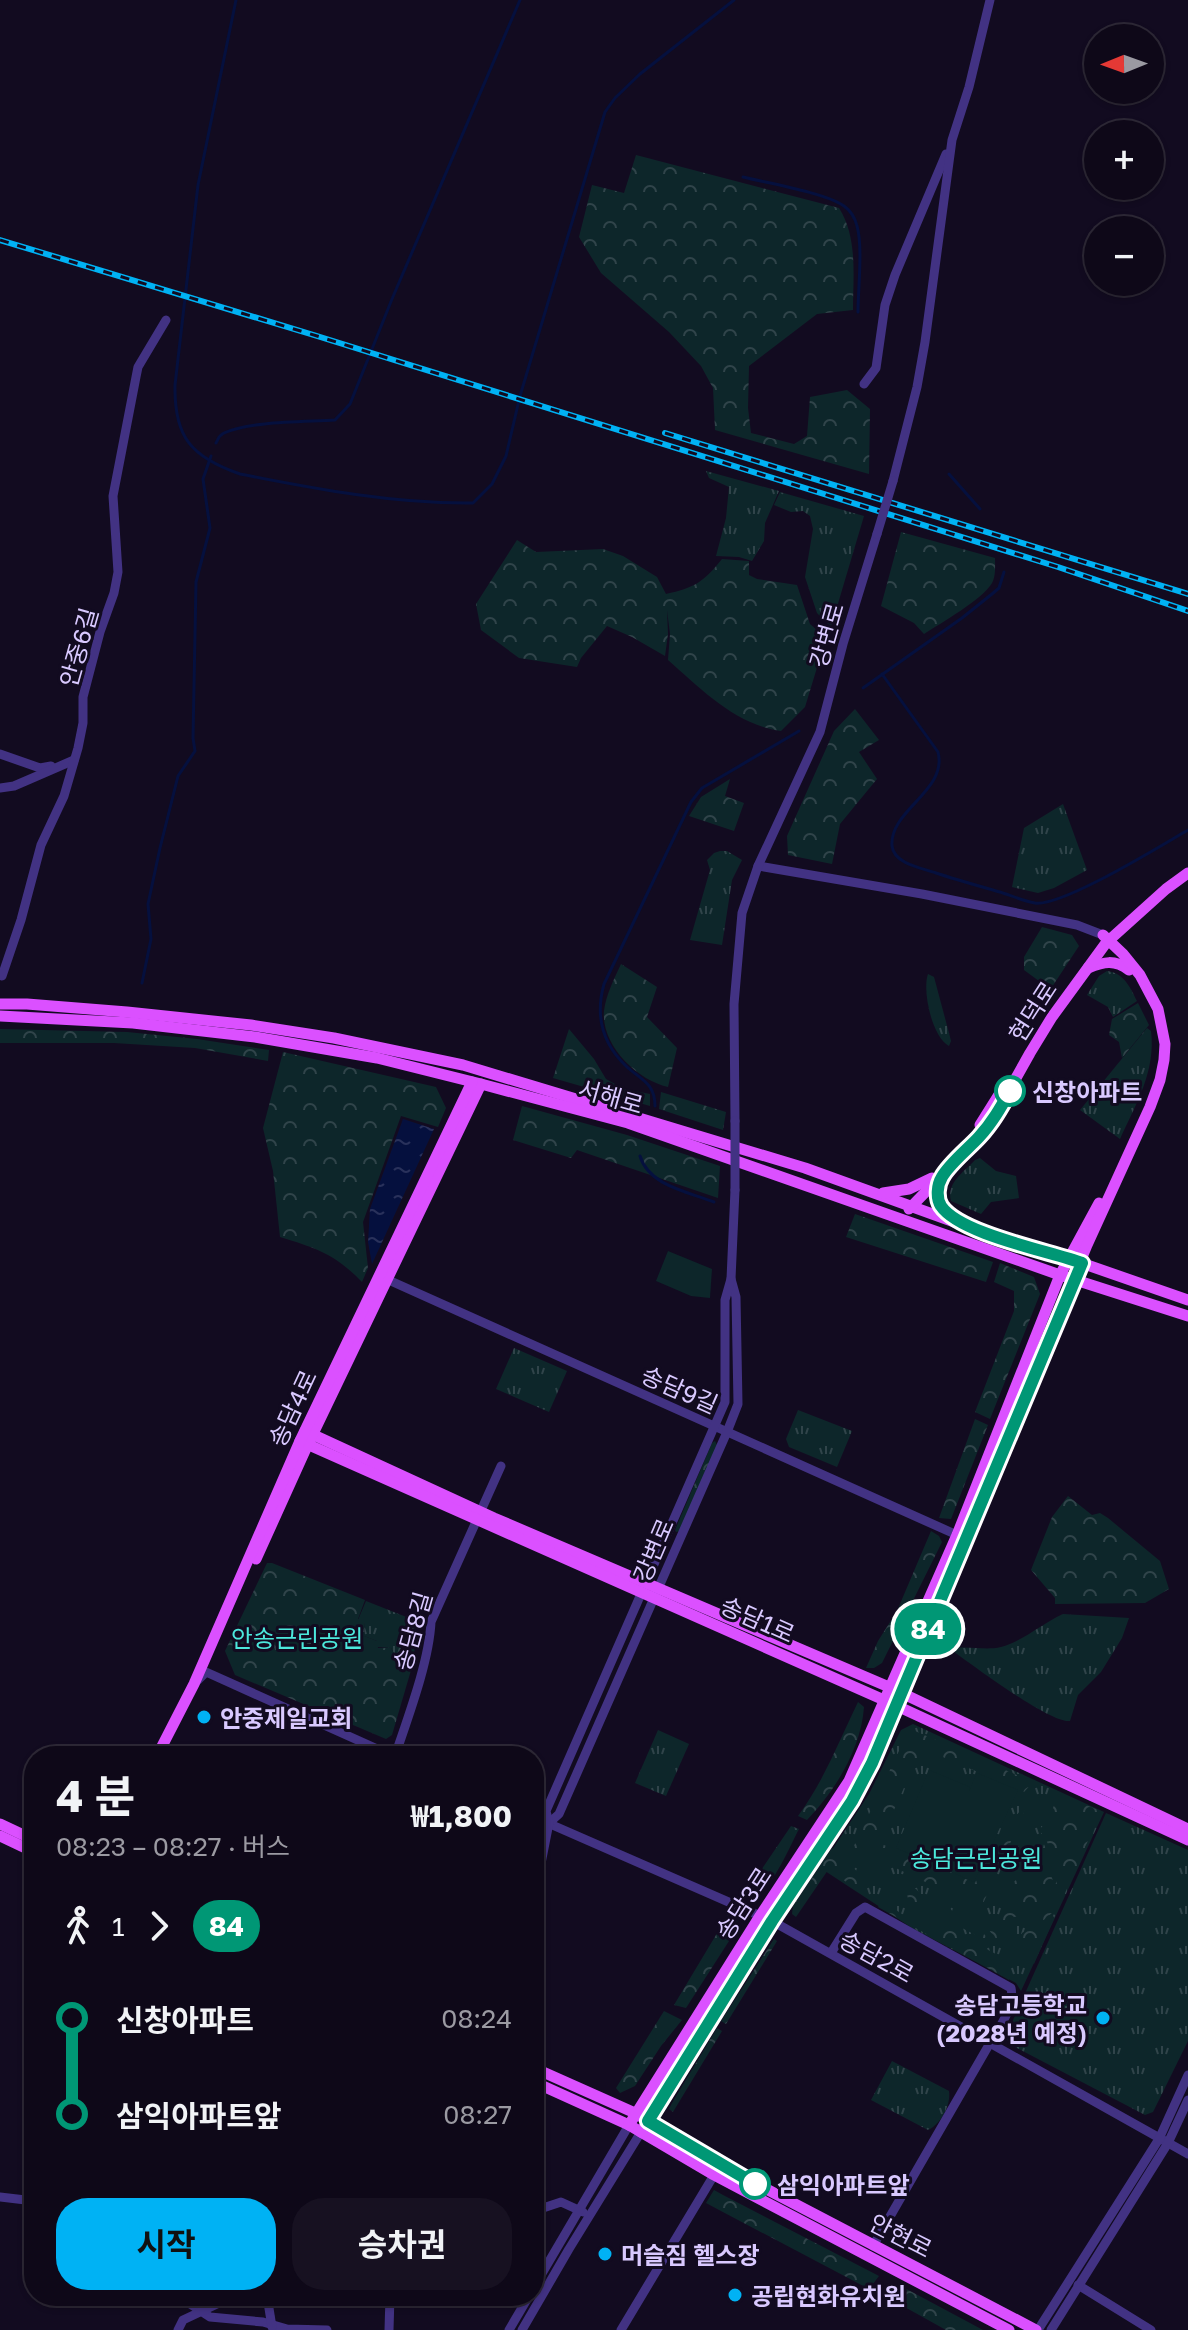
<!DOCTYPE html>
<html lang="ko">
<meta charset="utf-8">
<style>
body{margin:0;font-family:"Golos Text","Noto Sans KR",sans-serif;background:#171121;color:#f1f3f6;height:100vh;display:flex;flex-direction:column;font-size:30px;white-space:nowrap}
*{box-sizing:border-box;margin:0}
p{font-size:26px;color:#9b9aa2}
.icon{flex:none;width:44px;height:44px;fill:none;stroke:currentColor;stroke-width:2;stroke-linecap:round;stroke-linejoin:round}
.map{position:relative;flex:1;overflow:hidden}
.drawer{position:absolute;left:24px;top:1746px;width:520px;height:560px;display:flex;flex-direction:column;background:#0e0818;border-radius:32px;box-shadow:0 2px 6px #0004,0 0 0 2px #2e2937}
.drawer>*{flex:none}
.badge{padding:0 16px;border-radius:26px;font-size:28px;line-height:52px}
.needle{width:52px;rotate:269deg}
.fabs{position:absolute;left:1084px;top:24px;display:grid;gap:16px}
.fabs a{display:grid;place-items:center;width:80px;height:80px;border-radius:50%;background:#0e0818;box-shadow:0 2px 6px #0004,0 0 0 2px #2e2937;font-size:40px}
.map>.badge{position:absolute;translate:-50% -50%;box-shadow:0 0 0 4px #fff}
.legs{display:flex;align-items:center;gap:12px;height:88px;padding:0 32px;font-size:26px}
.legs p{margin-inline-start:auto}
.headline{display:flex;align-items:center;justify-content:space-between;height:136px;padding:0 32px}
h1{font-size:44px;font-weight:700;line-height:60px}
.action{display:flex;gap:16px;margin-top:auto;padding:16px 32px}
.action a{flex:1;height:92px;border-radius:32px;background:#00b2f4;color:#111;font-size:32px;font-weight:700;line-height:92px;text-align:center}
.action a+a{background:#171121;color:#f1f3f6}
ul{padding:0 32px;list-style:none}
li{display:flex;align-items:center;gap:28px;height:96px;font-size:30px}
li i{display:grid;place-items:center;width:12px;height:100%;margin:0 10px;background:currentColor}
li i::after{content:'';width:20px;height:20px;margin:-10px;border:6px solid;border-radius:50%;background:#0e0818}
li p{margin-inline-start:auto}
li:first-child i{background:linear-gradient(#0000 50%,currentColor 0)}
li:last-child i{background:linear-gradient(currentColor 50%,#0000 0)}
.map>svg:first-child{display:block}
.grass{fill:url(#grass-tufts)}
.forest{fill:url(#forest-crowns)}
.garden{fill:#0d262a}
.water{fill:url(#water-ripples)}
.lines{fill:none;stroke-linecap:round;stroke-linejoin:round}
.stream{stroke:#05103e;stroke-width:3}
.minor{stroke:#423283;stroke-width:9}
.major{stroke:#db50ff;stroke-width:11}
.rail-casing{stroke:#00b2f4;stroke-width:6}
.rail{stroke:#120b20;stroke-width:3;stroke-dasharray:9;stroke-linecap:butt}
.minor-bridge{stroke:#423283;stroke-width:9}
.line-1-casing{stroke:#fff;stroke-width:18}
.line-1{stroke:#009775;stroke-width:12}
.stop-1-dot{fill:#fff;stroke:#009775;stroke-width:4}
.poi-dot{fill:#00b2f4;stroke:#120b20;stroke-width:3}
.labels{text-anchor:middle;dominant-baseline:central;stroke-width:6;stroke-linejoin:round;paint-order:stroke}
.street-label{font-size:24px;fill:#d9c9ff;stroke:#120b20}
.stop-label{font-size:24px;font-weight:bold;fill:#d9c9ff;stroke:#120b20;text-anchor:start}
.park-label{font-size:24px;fill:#4ce8dc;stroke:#120b20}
.poi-label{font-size:24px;font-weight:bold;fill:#d9c9ff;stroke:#120b20;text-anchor:start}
</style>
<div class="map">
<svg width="1188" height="2330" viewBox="0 0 1188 2330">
<defs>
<pattern id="grass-tufts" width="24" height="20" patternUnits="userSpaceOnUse" patternTransform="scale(2)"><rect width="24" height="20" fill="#0d262a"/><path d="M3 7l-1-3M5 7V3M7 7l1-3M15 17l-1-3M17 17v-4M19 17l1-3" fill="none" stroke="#30444a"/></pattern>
<pattern id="forest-crowns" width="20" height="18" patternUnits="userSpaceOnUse" patternTransform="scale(2)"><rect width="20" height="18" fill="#0d262a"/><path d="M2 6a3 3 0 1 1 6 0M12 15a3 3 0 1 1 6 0" fill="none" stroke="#30444a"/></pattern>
<pattern id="water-ripples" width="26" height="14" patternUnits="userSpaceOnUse" patternTransform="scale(2)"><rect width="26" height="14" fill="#05103e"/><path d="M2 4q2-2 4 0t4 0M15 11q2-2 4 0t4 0" fill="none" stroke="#29315b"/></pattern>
</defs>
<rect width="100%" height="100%" fill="#120b20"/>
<g class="grass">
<path d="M 706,471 L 779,491 L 765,523 L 764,541 L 752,561 L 739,557 L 716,556 L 726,518 L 729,487 L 709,478 Z"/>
<path d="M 780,492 L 864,516 L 831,627 L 817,613 L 805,577 L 813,529 L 810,516 L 803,511 L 791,512 L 774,505 Z"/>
<path d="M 1063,804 L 1087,870 L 1054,888 L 1038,893 L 1012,887 L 1024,828 Z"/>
<path d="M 720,851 L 727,851 L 742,860 L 732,880 L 722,945 L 690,940 L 710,870 L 707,860 L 714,853 Z"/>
<path d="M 1107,971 C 1124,973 1130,987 1137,1001 L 1113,1017 L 1108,1007 L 1087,995 L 1099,976 Z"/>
<path d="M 928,974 L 934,977 L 949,1033 L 951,1041 L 949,1046 C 932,1037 922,991 928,974 Z"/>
<path d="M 1147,1028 L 1151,1031 C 1156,1071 1136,1104 1120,1139 L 1080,1110 Z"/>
<path d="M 980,1158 L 996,1171 L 1016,1176 L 1019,1198 L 991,1202 L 981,1214 L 951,1201 C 946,1183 964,1172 975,1160 Z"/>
<path d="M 514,1348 L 567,1371 L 549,1412 L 496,1389 Z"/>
<path d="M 798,1410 L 852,1431 L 837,1467 L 789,1447 L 786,1439 Z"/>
<path d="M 366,1601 L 419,1622 L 413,1660 L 396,1657 L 391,1648 L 377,1647 L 377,1641 L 364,1636 L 365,1623 L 358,1620 Z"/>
<path d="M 1063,1614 L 1129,1618 L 1122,1638 L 1101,1672 L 1078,1695 L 1070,1721 C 1050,1724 970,1663 950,1649 C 966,1645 985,1651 1001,1647 C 1025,1640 1041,1624 1063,1614 Z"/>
<path d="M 913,1724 L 1104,1812 L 1021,1991 L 1016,1983 L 912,1928 L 825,1871 L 830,1853 L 869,1794 L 901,1730 Z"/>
<path d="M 658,1730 L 689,1744 L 666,1796 L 635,1783 Z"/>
<path d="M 1106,1813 L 1188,1850 L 1188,2041 L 1153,2112 L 1145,2115 L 1013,2046 L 1005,2038 Z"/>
<path d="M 892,2061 L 949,2091 C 951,2105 941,2124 928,2130 L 871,2100 Z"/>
</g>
<g class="forest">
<path d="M 636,155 L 839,208 C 858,238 853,276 853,310 L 817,314 L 749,366 L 748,408 L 751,433 L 794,444 L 807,436 L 810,397 L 847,390 L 870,409 L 869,474 L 715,430 L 713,388 L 701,366 L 669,332 L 601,273 L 579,237 L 592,185 L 624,193 Z"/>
<path d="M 901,532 L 995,558 C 995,566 996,576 992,583 C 983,599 941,623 924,634 L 914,623 L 881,606 Z"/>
<path d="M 517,540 L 536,552 L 603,549 L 623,556 L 657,577 L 666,594 C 694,588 704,582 722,559 L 749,561 L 749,575 L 757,579 L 797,585 L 810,624 L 826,638 L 805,707 L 781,731 C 736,725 701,689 668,660 L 670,634 L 667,610 L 668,634 L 665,656 L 632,637 L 607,626 L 581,658 L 577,667 L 519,658 L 481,630 L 476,604 Z"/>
<path d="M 855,709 L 879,740 L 859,752 L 877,779 L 840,824 L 832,864 L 788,855 L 787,836 L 834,731 Z"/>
<path d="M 730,779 L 725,796 L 744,803 L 734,831 L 689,816 L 701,797 Z"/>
<path d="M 1042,927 L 1072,935 L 1079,946 L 1046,996 L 1039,981 L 1024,970 L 1024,957 Z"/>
<path d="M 621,964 L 657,987 L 647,1017 L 677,1048 L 668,1087 C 637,1080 601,1045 604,1011 C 606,995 614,979 621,964 Z"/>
<path d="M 1138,1003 L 1149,1025 L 1122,1058 L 1119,1042 L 1109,1035 L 1112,1019 Z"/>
<path d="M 0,1029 L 127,1032 L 197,1039 L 269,1050 L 268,1061 L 195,1048 L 114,1043 L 0,1043 Z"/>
<path d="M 569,1029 L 594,1059 L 606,1079 L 624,1089 L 650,1094 L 650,1106 L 553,1078 Z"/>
<path d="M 283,1052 L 436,1087 L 446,1108 L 438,1127 L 401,1116 L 363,1222 L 368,1268 L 362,1282 C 335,1254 316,1248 280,1237 L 273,1171 L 263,1128 Z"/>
<path d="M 661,1092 L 726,1112 L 723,1130 L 659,1109 Z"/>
<path d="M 522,1106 L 627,1135 L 720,1166 L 718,1198 L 577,1150 L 571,1158 L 513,1140 Z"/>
<path d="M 855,1214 L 993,1262 L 986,1282 L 846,1237 Z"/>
<path d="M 1000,1263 L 1034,1277 L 1040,1294 L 990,1419 L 975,1412 L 1014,1311 L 1014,1291 L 994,1282 Z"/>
<path d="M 975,1419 L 988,1425 L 951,1519 L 939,1518 Z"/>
<path d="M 715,1441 L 717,1445 L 680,1531 L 676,1532 L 675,1530 L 712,1443 Z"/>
<path d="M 1068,1496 L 1092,1515 L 1100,1513 L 1108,1518 L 1160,1561 L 1169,1589 L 1145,1603 L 1055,1604 L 1055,1598 L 1031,1570 L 1052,1517 Z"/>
<path d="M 931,1531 L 939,1536 L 942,1542 L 882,1663 L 874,1668 L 866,1668 L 878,1641 L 897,1611 Z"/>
<path d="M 267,1563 L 272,1563 L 365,1600 L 358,1619 L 365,1622 L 364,1636 L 377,1641 L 378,1648 L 391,1648 L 396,1657 L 414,1660 L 392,1735 L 386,1739 L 235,1675 L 225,1651 Z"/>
<path d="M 858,1702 L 864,1707 C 861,1749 835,1791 807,1820 L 798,1816 C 824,1781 839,1741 858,1702 Z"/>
<path d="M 915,1731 L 1033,1782 L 1024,1792 L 922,1748 L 879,1843 L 891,1848 L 880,1862 L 852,1850 L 907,1734 Z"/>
<path d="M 1058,1794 L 1101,1811 L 1034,1964 L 1028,1959 L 1028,1947 L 1021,1939 L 1022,1933 C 1037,1924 1046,1931 1055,1912 L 1051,1893 L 1057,1881 C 1053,1860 1054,1849 1039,1830 L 1053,1814 L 1053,1808 Z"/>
<path d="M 1031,1797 L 981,1908 L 887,1864 L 896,1849 L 975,1883 L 997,1835 L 1001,1835 Z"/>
<path d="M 791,1826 L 799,1829 C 789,1848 770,1894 751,1899 L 747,1897 L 747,1891 Z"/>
<path d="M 1036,1833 C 1050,1847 1048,1864 1053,1881 L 1047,1891 L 1052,1913 L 1040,1923 C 1030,1922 1023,1915 1014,1917 L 1013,1923 L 1017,1934 L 1016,1938 C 1002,1945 995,1940 988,1928 L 990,1924 C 1014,1914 1002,1905 1011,1886 C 1015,1878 1025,1876 1028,1867 C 1031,1858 1027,1849 1027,1840 Z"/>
<path d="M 832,1848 L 861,1875 L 857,1889 L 828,1870 L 796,1917 L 792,1914 L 793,1906 Z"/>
<path d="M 911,1888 L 916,1889 L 926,1899 L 946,1903 L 960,1921 L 981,1923 L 984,1934 L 992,1944 L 908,1899 L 907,1894 Z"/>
<path d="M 888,1903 C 900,1914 924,1932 939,1924 L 1011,1962 L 1009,1980 L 878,1907 L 880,1904 Z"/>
<path d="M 728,1915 L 737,1919 L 738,1927 L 686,2008 L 674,2005 Z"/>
<path d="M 774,1939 L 777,1941 L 726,2024 L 721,2021 Z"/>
<path d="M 664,2011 L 682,2020 L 661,2046 L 635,2086 L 620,2093 L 616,2088 Z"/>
<path d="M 717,2028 L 722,2031 L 673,2112 L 669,2109 L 672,2103 Z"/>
<path d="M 714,2190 L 723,2195 L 879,2276 L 869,2289 L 721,2211 L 706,2203 Z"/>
<path d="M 891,2285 L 899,2285 L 983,2330 L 946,2330 L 885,2296 Z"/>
</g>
<g class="garden">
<path d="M 668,1251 L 712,1269 L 710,1298 L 691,1296 L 656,1281 Z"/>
<path d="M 929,1770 L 970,1787 L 969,1791 L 977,1773 L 1018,1790 L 974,1882 L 896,1848 Z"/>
</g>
<path class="water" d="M 403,1119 L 434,1129 L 372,1264 L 368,1242 L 370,1209 Z"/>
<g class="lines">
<g class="stream">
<path d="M 236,0 L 198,185 L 175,385 C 174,437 191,457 240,474 C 316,489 395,504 473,503 L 492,484 L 506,456 L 520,396 L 605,112 L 615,98 L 640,74 L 734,0"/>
<path d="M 743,177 C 767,183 826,193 844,206 C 851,211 855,218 857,226 C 863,247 858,289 858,312"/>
<path d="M 216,443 C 219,438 218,436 224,433 C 250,421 305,422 335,420 L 350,404 L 392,299 L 520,0"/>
<path d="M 949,474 L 980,509"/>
<path d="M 882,674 L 938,752 C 948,791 889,810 892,846 C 894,864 922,868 936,873 C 957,880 979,886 1000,892 C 1012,896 1024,901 1035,903 C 1062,907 1160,846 1188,830"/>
<path d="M 863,688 L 962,618 L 992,594 L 999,588 L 1004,572"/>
<path d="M 142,983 L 151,939 L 148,904 L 160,848 L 178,776 L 195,751 L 193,738 L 196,582 L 210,528 L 203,479 L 211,456"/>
<path d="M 655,1106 C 655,1083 641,1080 626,1066 C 602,1043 595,1016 604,984 L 691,802 L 702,788 L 799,731"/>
<path d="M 640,1156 C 649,1186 689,1192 714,1202"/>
</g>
<g class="minor">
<path d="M 864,384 L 876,368 L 885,305 L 895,275 L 946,154"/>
<path d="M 893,481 L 917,387 L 925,342 L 952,140 L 969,87 L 990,0"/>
<path d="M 0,754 L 40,768 L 51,766"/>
<path d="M 0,788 L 14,786 L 74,760"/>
<path d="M 758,866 L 922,894 L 1077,925 L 1103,935"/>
<path d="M 2,976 L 21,920 L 41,845 L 64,796 L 78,748 L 83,723 L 83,697 L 100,632 L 114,593 L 118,572 L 113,496 L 136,377 L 138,367 L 166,320"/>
<path d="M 735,1121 L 734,1004 L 742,913 L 758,866 L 820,732 L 843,644 L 877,534"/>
<path d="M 384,1278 L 957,1535"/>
<path d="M 198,1680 L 206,1672 L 393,1756"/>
<path d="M 395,1756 C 408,1717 429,1662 431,1622 L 501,1466"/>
<path d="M 534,1817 L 772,1921 L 1188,2154"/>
<path d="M 549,1823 L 559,1814 L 727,1432 L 738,1404 L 736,1297 L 731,1279"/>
<path d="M 534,1899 L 549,1823 L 546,1811 L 725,1402 L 725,1300 L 731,1279 L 735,1190"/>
<path d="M 831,1953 L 856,1913 L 865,1907 L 1011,1988 C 1015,2007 999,2028 990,2043 L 873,2246"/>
<path d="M 0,2197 L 34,2201"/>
<path d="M 534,2211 L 561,2202 L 583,2212"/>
<path d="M 1078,2285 L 1151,2330"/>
<path d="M 534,2287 L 629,2125"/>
<path d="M 178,2296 L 210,2317 L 263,2322 L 287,2329 L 327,2330"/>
<path d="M 267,2296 L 272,2327"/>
<path d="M 178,2330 L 183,2320 L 234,2296"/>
<path d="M 389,2330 L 390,2296"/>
<path d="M 509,2330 L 529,2296"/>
<path d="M 522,2330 L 569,2249 L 641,2132"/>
<path d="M 621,2330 L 714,2175"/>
<path d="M 1038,2330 L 1159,2139 L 1188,2075"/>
<path d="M 1051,2330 L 1168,2143 L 1188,2100"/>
</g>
<g class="major">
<path d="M 1088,968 C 1104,962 1114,959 1129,970"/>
<path d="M 0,1004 L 27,1004 L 127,1012 L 251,1025 L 334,1038 L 463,1065 L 805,1168 L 971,1228 L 1067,1258 L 1188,1300"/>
<path d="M 0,1016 L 133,1023 L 255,1037 L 377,1058 L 481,1084 L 628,1123 L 1060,1275 L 1188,1316"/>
<path d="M 980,1125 L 1007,1082"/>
<path d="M 942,1177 C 935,1197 939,1207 957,1219"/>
<path d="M 883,1193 L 909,1189 L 932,1178"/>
<path d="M 909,1209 L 982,1134 L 993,1119 L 1030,1053 L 1052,1017 L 1106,943 L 1166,889 L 1188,873"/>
<path d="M 305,1431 L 494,1518 L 889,1687 L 1188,1829"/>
<path d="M 300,1441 L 884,1700 L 1188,1840"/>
<path d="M 256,1559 L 308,1444 L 481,1084"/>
<path d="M 157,1756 L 194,1684 L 300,1441 L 472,1082"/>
<path d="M 0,1824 L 34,1840"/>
<path d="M 0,1836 L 34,1852"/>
<path d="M 534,2068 L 635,2113 L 732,2171 L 1036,2330"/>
<path d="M 534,2082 L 629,2125 L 714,2175 L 1009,2330"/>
<path d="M 629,2125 L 760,1916 L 849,1781 L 957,1535 L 1060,1275 L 1099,1203"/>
<path d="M 641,2132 L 772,1921 L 852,1801 L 872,1763 L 968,1537 L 997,1463 L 1087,1245 L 1150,1107 L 1160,1080 L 1164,1060 L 1165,1044 L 1158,1009 L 1140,975 L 1123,954 L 1103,935"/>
</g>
<defs>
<g id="rail">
<path d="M 0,240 L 317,336 L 1058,567 L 1188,611"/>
<path d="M 665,433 L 1188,594"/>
</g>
</defs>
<use href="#rail" class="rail-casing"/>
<use href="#rail" class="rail"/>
<g class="minor-bridge">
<path d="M 877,534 L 893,481"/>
<path d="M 735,1121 L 735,1190"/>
</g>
</g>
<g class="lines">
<defs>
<path id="line-1" d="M 755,2184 L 648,2121 L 772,1921 L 852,1801 L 872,1763 L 1082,1263 C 1049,1251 960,1234 941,1206 C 936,1198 937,1185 942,1177 C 949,1164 969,1148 979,1137 C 992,1123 1001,1107 1010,1091"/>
</defs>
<use href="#line-1" class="line-1-casing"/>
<use href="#line-1" class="line-1"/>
</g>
<g class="stop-1-dot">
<circle cx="1010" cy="1091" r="14"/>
<circle cx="755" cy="2184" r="14"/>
</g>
<g class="poi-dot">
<circle cx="204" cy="1717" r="8"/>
<circle cx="1103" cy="2018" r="8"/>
<circle cx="605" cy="2254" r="8"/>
<circle cx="735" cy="2295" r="8"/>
</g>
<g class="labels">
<g class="street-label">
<text transform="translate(826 635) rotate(-74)">강변로</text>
<text transform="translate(78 647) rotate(-74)">안중6길</text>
<text transform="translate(1032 1011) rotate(-57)">현덕로</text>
<text transform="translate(611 1096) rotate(16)">서해로</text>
<text transform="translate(680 1389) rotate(24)">송담9길</text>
<text transform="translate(292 1408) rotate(-65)">송담4로</text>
<text transform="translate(653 1550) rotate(-67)">강변로</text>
<text transform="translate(758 1619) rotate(24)">송담1로</text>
<text transform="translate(412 1631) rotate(-74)">송담8길</text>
<text transform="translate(743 1903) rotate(-57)">송담3로</text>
<text transform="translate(877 1956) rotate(29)">송담2로</text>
<text transform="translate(901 2235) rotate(27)">안현로</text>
</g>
<g class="stop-label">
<text x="1032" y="1091">신창아파트</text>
<text x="777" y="2184">삼익아파트앞</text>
</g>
<g class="park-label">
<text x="297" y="1637">안송근린공원</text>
<text x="976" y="1857">송담근린공원</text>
</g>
<g class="poi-label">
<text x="220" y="1717">안중제일교회</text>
<text x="1087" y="2004" text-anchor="end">송담고등학교<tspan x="1087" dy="28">(2028년 예정)</tspan></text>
<text x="621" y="2254">머슬짐 헬스장</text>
<text x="751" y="2295">공립현화유치원</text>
</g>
</g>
</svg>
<div class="fabs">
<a><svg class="needle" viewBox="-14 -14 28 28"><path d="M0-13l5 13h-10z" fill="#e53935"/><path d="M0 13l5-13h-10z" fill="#9b9aa2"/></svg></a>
<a>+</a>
<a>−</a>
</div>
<b class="badge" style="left:928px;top:1629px;background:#009775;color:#fff">84</b>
<section class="drawer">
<div class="headline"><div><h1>4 분</h1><p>08:23 – 08:27 · 버스</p></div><b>₩1,800</b></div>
<div class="legs"><svg class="icon" aria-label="walk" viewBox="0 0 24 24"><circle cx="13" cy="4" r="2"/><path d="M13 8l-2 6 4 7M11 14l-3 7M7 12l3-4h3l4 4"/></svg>1<svg class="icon" aria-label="forward" viewBox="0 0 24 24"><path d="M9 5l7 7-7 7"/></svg><b class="badge" style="background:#009775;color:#fff">84</b></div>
<ul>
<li><i style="color:#009775"></i><b>신창아파트</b><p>08:24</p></li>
<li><i style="color:#009775"></i><b>삼익아파트앞</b><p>08:27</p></li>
</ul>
<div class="action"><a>시작</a><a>승차권</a></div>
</section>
</div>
